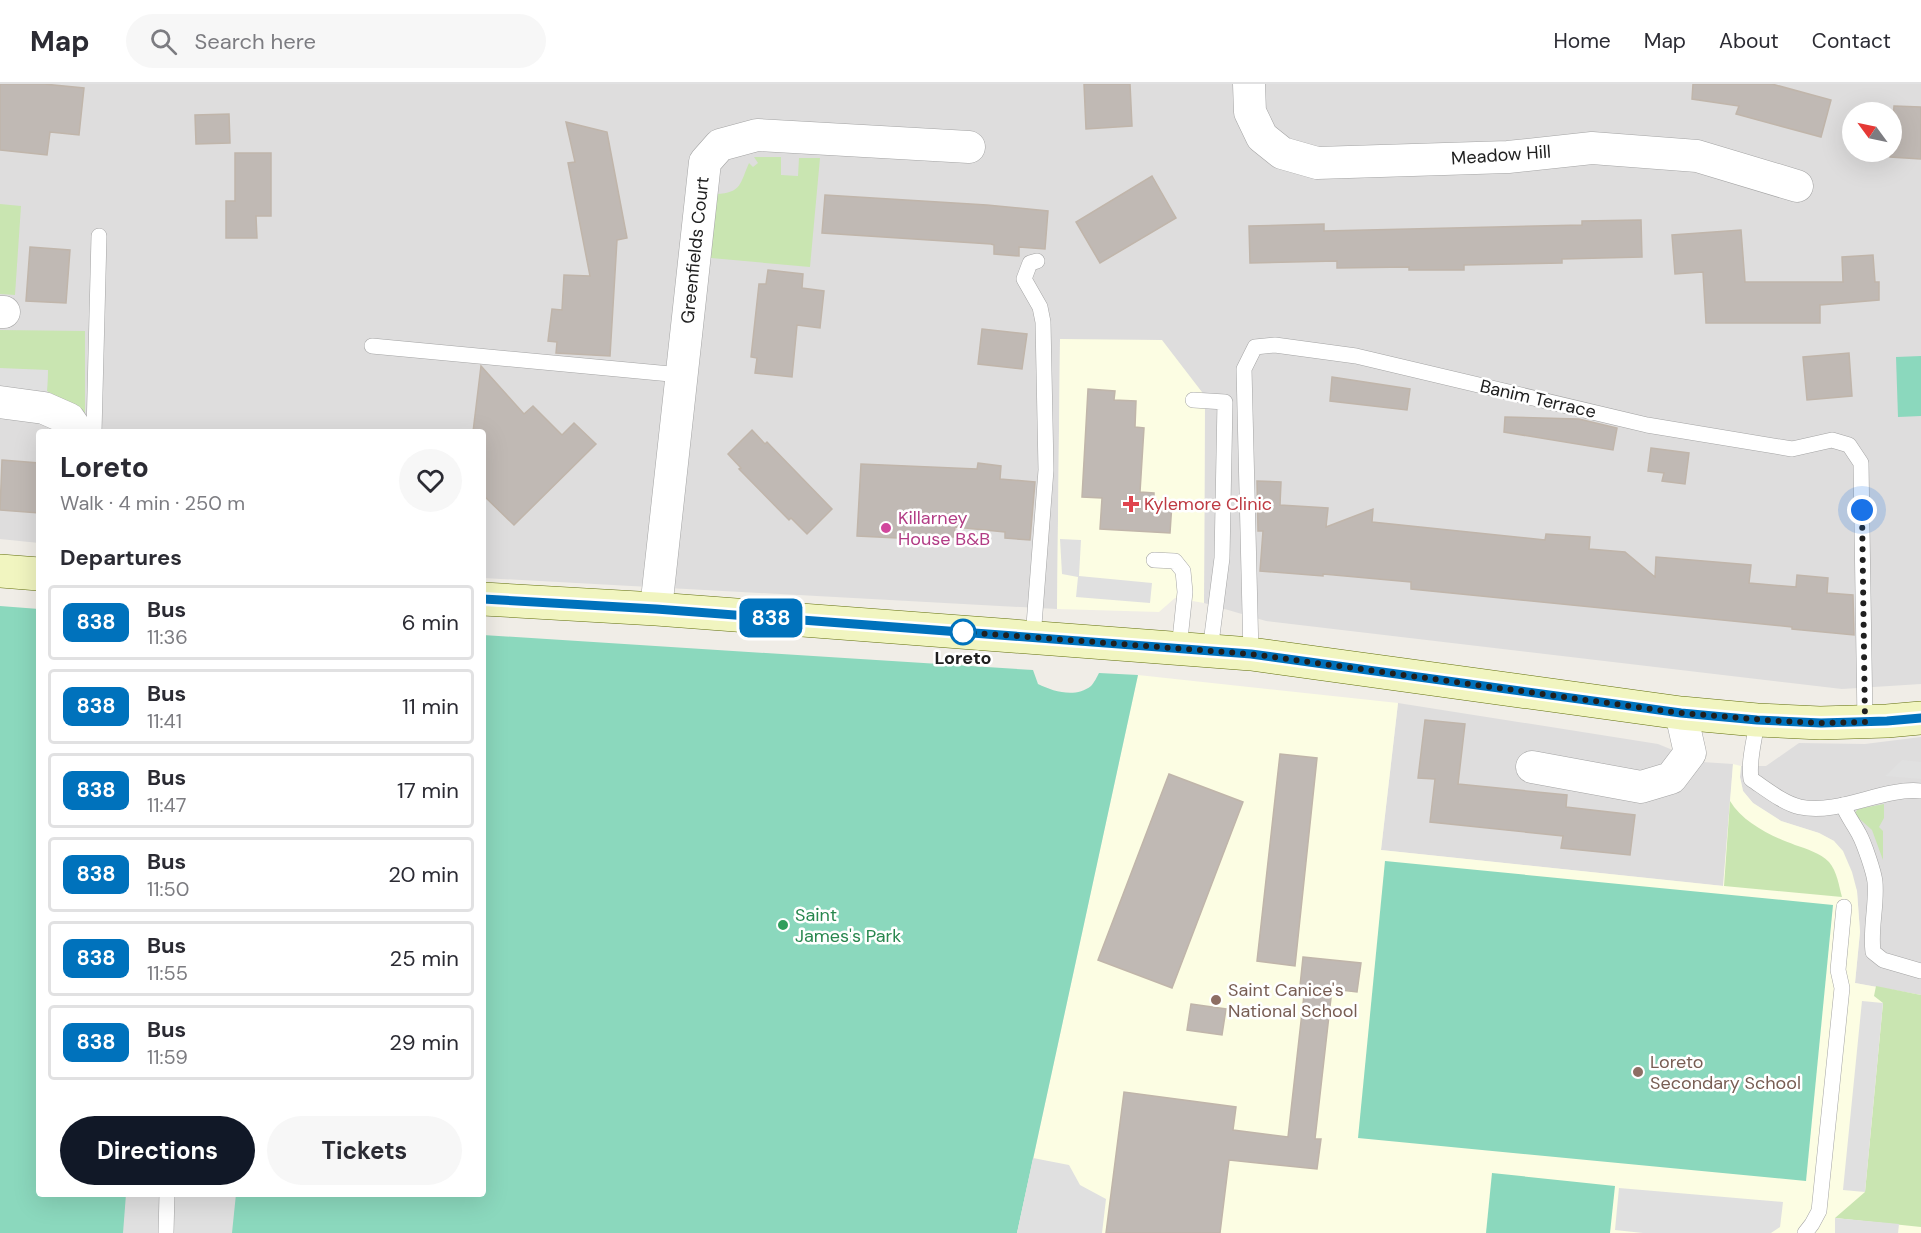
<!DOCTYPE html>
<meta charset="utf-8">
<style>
body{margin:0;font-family:"DM Sans",sans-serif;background:#f7f7f7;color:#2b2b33;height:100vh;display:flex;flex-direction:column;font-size:22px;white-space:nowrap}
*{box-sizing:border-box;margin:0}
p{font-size:20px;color:#7c7c81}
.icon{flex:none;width:33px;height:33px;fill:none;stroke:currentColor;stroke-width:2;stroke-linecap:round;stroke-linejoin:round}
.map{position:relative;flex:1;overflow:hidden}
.panel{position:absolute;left:36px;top:345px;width:450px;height:768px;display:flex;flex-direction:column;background:#fff;border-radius:6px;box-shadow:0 6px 24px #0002}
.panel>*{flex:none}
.badge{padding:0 12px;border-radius:9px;font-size:21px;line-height:39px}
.needle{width:39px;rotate:303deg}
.buttons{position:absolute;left:1842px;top:18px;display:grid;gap:12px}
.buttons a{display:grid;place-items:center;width:60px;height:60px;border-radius:50%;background:#fff;box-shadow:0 6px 24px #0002;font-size:30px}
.you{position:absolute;width:30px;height:30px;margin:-15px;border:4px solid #fff;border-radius:50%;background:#1a73e8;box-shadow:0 0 0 9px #1a73e833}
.map>.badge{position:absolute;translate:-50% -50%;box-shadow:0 0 0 3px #fff}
h2{padding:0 24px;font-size:22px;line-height:54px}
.round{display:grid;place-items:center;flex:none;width:63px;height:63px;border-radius:32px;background:#f7f7f7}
.headline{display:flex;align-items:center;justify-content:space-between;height:102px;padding:0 24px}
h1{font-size:28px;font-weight:700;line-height:45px}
.cta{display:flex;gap:12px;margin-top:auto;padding:12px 24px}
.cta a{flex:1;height:69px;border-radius:36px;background:#111827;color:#fff;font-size:24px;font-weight:700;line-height:69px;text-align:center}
.cta a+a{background:#f7f7f7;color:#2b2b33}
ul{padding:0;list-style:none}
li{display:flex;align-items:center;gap:18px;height:75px;margin:0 12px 9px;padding:0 12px;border:3px solid #e1e1e2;border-radius:6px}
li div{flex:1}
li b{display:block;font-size:22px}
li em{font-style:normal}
li .badge{min-width:66px;font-weight:700;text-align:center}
header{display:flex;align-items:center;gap:36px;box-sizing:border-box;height:84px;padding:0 30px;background:#fff;border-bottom:2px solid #e1e1e2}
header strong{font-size:28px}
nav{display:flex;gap:33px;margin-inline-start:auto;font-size:21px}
.search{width:420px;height:54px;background:#f7f7f7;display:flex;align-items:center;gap:15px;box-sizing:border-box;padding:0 21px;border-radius:33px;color:#7c7c81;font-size:22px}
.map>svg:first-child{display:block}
.residential{fill:#dedddd;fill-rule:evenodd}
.education{fill:#fcfde3}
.grass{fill:#c9e5b1}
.pitch{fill:#8bd8bd}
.parking{fill:#e0e0e0}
.building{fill:#c0b9b4;stroke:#c0b5aa;stroke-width:1.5}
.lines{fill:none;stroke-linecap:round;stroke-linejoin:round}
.lane-casing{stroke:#a4a4a4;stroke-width:16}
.street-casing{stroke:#a4a4a4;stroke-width:33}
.secondary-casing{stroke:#63700e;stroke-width:34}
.lane{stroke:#fff;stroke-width:15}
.street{stroke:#fff;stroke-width:32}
.secondary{stroke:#f1f5c0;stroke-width:33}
.line-casing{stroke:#fff;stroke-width:14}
.line{stroke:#0072bc;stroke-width:9}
.walk{stroke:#202020;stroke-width:6;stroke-dasharray:0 10.8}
.health-dot{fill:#e0444e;stroke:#fff;stroke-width:2}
.hotel-dot{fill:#d1479c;stroke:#fff;stroke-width:2}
.stop-dot{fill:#fff;stroke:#0072bc;stroke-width:3}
.leisure-dot{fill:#2e9e5b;stroke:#fff;stroke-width:2}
.education-dot{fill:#8d6e63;stroke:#fff;stroke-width:2}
.labels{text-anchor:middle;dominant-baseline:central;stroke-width:5;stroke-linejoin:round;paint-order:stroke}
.street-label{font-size:18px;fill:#202020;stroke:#fff}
.health-label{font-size:18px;fill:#be3a42;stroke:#fff;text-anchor:start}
.hotel-label{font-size:18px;fill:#b23c85;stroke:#fff;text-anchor:start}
.stop-label{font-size:18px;font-weight:bold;fill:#202020;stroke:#fff}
.leisure-label{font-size:18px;fill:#27864d;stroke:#fff;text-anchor:start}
.education-label{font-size:18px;fill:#785e54;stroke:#fff;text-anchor:start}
</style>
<header>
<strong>Map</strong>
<div class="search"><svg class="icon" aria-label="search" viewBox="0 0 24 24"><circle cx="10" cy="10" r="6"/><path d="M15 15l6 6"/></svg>Search here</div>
<nav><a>Home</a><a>Map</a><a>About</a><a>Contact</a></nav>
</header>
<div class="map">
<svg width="1921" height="1149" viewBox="0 0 1921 1149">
<rect width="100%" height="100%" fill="#f0ede7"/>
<g class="residential">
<path d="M 0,0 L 1921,0 L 1921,600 L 1842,605 L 1266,537 L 1204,519 L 1205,312 L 1060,255 L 1057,525 L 483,494 L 483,348 L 39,348 L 39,459 L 0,455 ZM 1852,28 L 1892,28 L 1892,68 L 1852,68 Z"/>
<path d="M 1398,619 L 1658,660 L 1702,678 L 1733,680 L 1724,802 L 1381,766 Z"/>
<path d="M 1921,653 L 1921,911 L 1855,899 L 1860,848 L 1857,807 L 1834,757 L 1819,749 L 1781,737 L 1753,719 L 1743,707 L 1740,693 L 1741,682 L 1766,682 L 1799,659 L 1865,660 Z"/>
</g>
<g class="education">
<path d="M 1060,255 L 1162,256 L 1205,312 L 1204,519 L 1175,514 L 1159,528 L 1057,525 Z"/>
<path d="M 1138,591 L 1398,619 L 1381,766 L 1723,802 L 1733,680 L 1741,682 L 1740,693 L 1743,707 L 1753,719 L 1781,737 L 1819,749 L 1834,757 L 1843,767 L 1852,788 L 1857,807 L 1860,848 L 1855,899 L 1921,911 L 1921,1149 L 1017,1149 Z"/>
</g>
<g class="grass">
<path d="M 754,73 L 781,73 L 781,91 L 798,92 L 799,74 L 820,74 L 810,183 L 711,174 L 716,110 C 742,109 740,99 749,79 L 753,83 L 758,79 Z"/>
<path d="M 0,120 L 21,122 L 15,211 L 0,210 Z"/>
<path d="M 0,246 L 85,247 L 85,329 L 47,307 L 48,286 L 0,287 Z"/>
<path d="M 1730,717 C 1743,739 1773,753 1795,761 C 1807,765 1820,769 1829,778 C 1837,787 1839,802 1842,813 L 1724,802 Z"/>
<path d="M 1884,720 L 1884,734 L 1879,743 L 1883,747 L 1883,776 L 1872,746 L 1854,730 L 1858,725 Z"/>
<path d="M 1876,902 L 1921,911 L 1921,1143 L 1835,1134 L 1865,1108 L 1883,919 L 1874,912 Z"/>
</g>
<g class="pitch">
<path d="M 1921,272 L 1921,332 L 1898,333 L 1896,273 Z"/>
<path d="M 0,522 L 39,525 L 39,1110 L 483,1110 L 483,551 L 1033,586 L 1038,600 C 1054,608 1076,614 1091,602 C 1094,599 1097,593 1099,589 L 1138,591 L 1017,1149 L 0,1149 Z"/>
<path d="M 1385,777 L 1833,821 L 1806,1097 L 1358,1054 Z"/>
<path d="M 1492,1089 L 1615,1102 L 1610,1149 L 1486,1149 Z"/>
</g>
<g class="parking">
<path d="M 0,284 L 48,286 L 47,307 L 0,304 Z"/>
<path d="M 1060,455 L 1081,456 L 1079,492 L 1152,499 L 1150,519 L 1076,513 L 1078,493 L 1062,490 Z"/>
<path d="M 1902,676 L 1921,678 L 1921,695 L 1885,692 Z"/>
<path d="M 1862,917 L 1883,919 L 1865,1108 L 1843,1106 Z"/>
<path d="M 1033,1074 L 1069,1081 L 1080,1101 L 1106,1115 L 1102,1149 L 1017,1149 Z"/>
<path d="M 1619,1104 L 1783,1118 L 1780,1143 L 1771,1149 L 1643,1149 L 1615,1146 Z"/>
<path d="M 126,1110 L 236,1110 L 232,1149 L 123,1149 Z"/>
<path d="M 1835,1134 L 1899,1140 L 1898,1149 L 1835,1149 Z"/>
</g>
<g class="building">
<path d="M 0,0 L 44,0 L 84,4 L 79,51 L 50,48 L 47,71 L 0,66 Z"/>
<path d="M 1084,0 L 1130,0 L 1132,42 L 1086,45 Z"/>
<path d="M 1693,0 L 1772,0 L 1831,16 L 1821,53 L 1736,30 L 1739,22 L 1692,15 Z"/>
<path d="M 1894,22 L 1921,23 L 1921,75 L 1890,73 Z"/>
<path d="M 229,30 L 230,59 L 196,60 L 195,31 Z"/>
<path d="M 566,38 L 607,48 L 627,154 L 617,156 L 610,272 L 556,269 L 557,258 L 548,257 L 552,225 L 562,226 L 564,191 L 590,192 L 568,79 L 575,78 Z"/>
<path d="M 235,69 L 271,69 L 271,132 L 256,132 L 257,154 L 226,154 L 226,117 L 235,117 Z"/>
<path d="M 1152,92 L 1176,134 L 1100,179 L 1076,138 Z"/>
<path d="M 825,111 L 987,121 L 1048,127 L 1045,165 L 1019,163 L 1019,172 L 994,170 L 994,161 L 991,160 L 822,149 Z"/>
<path d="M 1641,136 L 1642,173 L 1562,175 L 1562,179 L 1464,181 L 1464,186 L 1409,186 L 1409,183 L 1337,184 L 1337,177 L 1250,179 L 1249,142 L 1324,140 L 1324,147 L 1582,141 L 1582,137 Z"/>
<path d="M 1741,146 L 1745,198 L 1843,198 L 1842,173 L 1873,171 L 1875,198 L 1879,198 L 1879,216 L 1820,221 L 1820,239 L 1706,239 L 1703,188 L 1675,190 L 1672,151 Z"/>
<path d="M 30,163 L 70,166 L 66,219 L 26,217 Z"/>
<path d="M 768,186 L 803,190 L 802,204 L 824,207 L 820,244 L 797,241 L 792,293 L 755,289 L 757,274 L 751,273 L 759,200 L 766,200 Z"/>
<path d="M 982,245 L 1027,250 L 1022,285 L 978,280 Z"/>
<path d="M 1849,269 L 1852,312 L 1807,316 L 1803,273 Z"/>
<path d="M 481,282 L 524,330 L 533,322 L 562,351 L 574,339 L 596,360 L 514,441 L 483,411 L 483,348 L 473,348 Z"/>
<path d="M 1332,293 L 1410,305 L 1407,326 L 1330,317 Z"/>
<path d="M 1088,305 L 1115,307 L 1114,316 L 1136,317 L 1135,343 L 1144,344 L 1140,408 L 1154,409 L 1154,417 L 1172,419 L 1170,449 L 1100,445 L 1102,414 L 1082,413 Z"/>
<path d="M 1505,333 L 1579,335 L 1617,344 L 1613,366 L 1504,348 Z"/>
<path d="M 752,346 L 765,360 L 767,358 L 832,425 L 807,450 L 791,434 L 789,436 L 739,385 L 741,384 L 728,370 Z"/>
<path d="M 1651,364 L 1689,369 L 1685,400 L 1662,397 L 1664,389 L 1648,387 Z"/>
<path d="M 2,376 L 39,379 L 39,429 L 0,426 Z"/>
<path d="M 978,379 L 1001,382 L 1000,395 L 1035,398 L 1030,456 L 1005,454 L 1005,448 L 955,443 L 954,453 L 939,453 L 939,456 L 857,452 L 861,380 L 977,385 Z"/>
<path d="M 1257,397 L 1281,398 L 1280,421 L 1328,424 L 1326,443 L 1373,425 L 1372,438 L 1545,456 L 1546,450 L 1590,453 L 1589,465 L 1625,468 L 1655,493 L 1656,473 L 1751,481 L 1749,499 L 1796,503 L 1797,491 L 1828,494 L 1827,509 L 1853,511 L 1854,551 L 1792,545 L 1792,543 L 1411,505 L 1411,498 L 1323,490 L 1323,492 L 1260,487 L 1263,447 L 1258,447 Z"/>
<path d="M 1425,636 L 1465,640 L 1458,700 L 1567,711 L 1566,723 L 1635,731 L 1630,771 L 1561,764 L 1563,752 L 1430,738 L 1435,695 L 1418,694 Z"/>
<path d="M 1280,670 L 1317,674 L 1295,882 L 1257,877 Z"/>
<path d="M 1169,690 L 1243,718 L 1172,904 L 1098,876 Z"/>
<path d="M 1303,873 L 1361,879 L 1357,908 L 1332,905 L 1315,1055 L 1321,1055 L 1317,1085 L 1229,1076 L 1220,1149 L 1106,1149 L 1124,1008 L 1236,1023 L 1233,1046 L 1288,1053 L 1305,902 L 1300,902 Z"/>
<path d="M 1191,920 L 1226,925 L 1222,951 L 1187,946 Z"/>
</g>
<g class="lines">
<defs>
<g id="lane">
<path d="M 372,262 L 681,291"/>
<path d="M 1193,316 L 1225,318 L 1222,474 L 1210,567"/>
<path d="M 94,348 L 99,152"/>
<path d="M 1154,476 L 1175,477 L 1183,487 L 1185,508 L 1179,565"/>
<path d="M 1033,554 L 1046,386 L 1043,238 L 1040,223 L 1024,195 L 1030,179 L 1037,177"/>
<path d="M 1251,570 L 1244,285 L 1255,263 L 1275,261 L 1356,272 L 1647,341 L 1792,365 L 1832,356 L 1849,361 L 1861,379 L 1865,638"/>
<path d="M 1757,636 C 1755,656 1748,676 1751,695 C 1766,705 1783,719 1800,723 C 1841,731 1882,703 1921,707"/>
<path d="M 1843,721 C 1847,732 1854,740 1859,750 C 1864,759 1874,788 1875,798 C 1877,822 1870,844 1873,868 L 1883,876 L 1921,887"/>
<path d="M 166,1149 L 167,1110"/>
<path d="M 1805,1149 L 1812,1140 L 1819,1127 L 1842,904 L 1838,886 L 1844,823"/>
</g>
<g id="street">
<path d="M 1249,0 L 1250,28 L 1262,53 L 1282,69 L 1317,79 L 1508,73 L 1592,64 L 1697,72 L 1797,102"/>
<path d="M 0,228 L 4,228"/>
<path d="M 0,318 L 44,324 L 69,335 L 78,348"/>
<path d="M 656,525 L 705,78 L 720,61 L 757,51 L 969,63"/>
<path d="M 1532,683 L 1641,703 L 1671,694 L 1690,669 L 1681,629"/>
</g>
<g id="secondary">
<path d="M 0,487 L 39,490"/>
<path d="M 483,515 L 656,525 L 1251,570 L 1681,629 L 1757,636 L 1820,639 L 1887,637 L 1921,634"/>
</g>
</defs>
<use href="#lane" class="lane-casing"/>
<use href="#street" class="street-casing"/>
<use href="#secondary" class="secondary-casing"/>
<use href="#lane" class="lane"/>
<use href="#street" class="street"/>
<use href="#secondary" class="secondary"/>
</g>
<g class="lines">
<defs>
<path id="line" d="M 483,515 L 656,525 L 1251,570 L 1681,629 L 1757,636 L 1821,639 L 1887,637 L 1921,634"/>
</defs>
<use href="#line" class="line-casing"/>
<use href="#line" class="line"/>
<path class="walk" d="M 963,548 L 1251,570 L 1681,629 L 1778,637 L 1821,639 L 1865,638 L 1862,426"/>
</g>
<path class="health-dot" d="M1128 411h6v6h6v6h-6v6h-6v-6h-6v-6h6z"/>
<circle class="hotel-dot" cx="886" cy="444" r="6"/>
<circle class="stop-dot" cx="963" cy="548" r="12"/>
<circle class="leisure-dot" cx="783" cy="841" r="6"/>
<g class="education-dot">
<circle cx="1216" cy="916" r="6"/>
<circle cx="1638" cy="988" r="6"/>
</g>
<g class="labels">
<g class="street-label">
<text transform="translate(1501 71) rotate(-4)">Meadow Hill</text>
<text transform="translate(695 166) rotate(-84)">Greenfields Court</text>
<text transform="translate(1538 315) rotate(13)">Banim Terrace</text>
</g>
<g class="health-label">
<text x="1144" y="420">Kylemore Clinic</text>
</g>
<g class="hotel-label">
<text x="898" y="434">Killarney<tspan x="898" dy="21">House B&amp;B</tspan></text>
</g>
<g class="stop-label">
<text x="963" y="574">Loreto</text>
</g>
<g class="leisure-label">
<text x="795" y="831">Saint<tspan x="795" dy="21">James's Park</tspan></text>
</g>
<g class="education-label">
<text x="1228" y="906">Saint Canice's<tspan x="1228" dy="21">National School</tspan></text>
<text x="1650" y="978">Loreto<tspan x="1650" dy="21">Secondary School</tspan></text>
</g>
</g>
</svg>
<div class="buttons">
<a><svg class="needle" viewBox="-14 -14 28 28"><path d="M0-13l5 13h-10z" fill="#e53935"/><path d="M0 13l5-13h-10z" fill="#7c7c81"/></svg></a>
</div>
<div class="you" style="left:1862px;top:426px"></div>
<b class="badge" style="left:771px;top:534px;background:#0072bc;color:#fff">838</b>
<section class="panel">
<div class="headline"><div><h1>Loreto</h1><p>Walk · 4 min · 250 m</p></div><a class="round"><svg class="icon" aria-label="heart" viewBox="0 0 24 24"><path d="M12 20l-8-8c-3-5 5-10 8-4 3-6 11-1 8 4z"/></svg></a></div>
<h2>Departures</h2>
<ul>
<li><span class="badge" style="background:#0072bc;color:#fff">838</span><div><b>Bus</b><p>11:36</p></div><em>6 min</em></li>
<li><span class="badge" style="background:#0072bc;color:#fff">838</span><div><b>Bus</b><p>11:41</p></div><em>11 min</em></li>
<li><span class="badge" style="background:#0072bc;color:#fff">838</span><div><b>Bus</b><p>11:47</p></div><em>17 min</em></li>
<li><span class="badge" style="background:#0072bc;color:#fff">838</span><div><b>Bus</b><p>11:50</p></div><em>20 min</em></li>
<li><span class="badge" style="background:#0072bc;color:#fff">838</span><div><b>Bus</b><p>11:55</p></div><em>25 min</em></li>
<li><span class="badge" style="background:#0072bc;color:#fff">838</span><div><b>Bus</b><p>11:59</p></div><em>29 min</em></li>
</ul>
<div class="cta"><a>Directions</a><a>Tickets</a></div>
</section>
</div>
